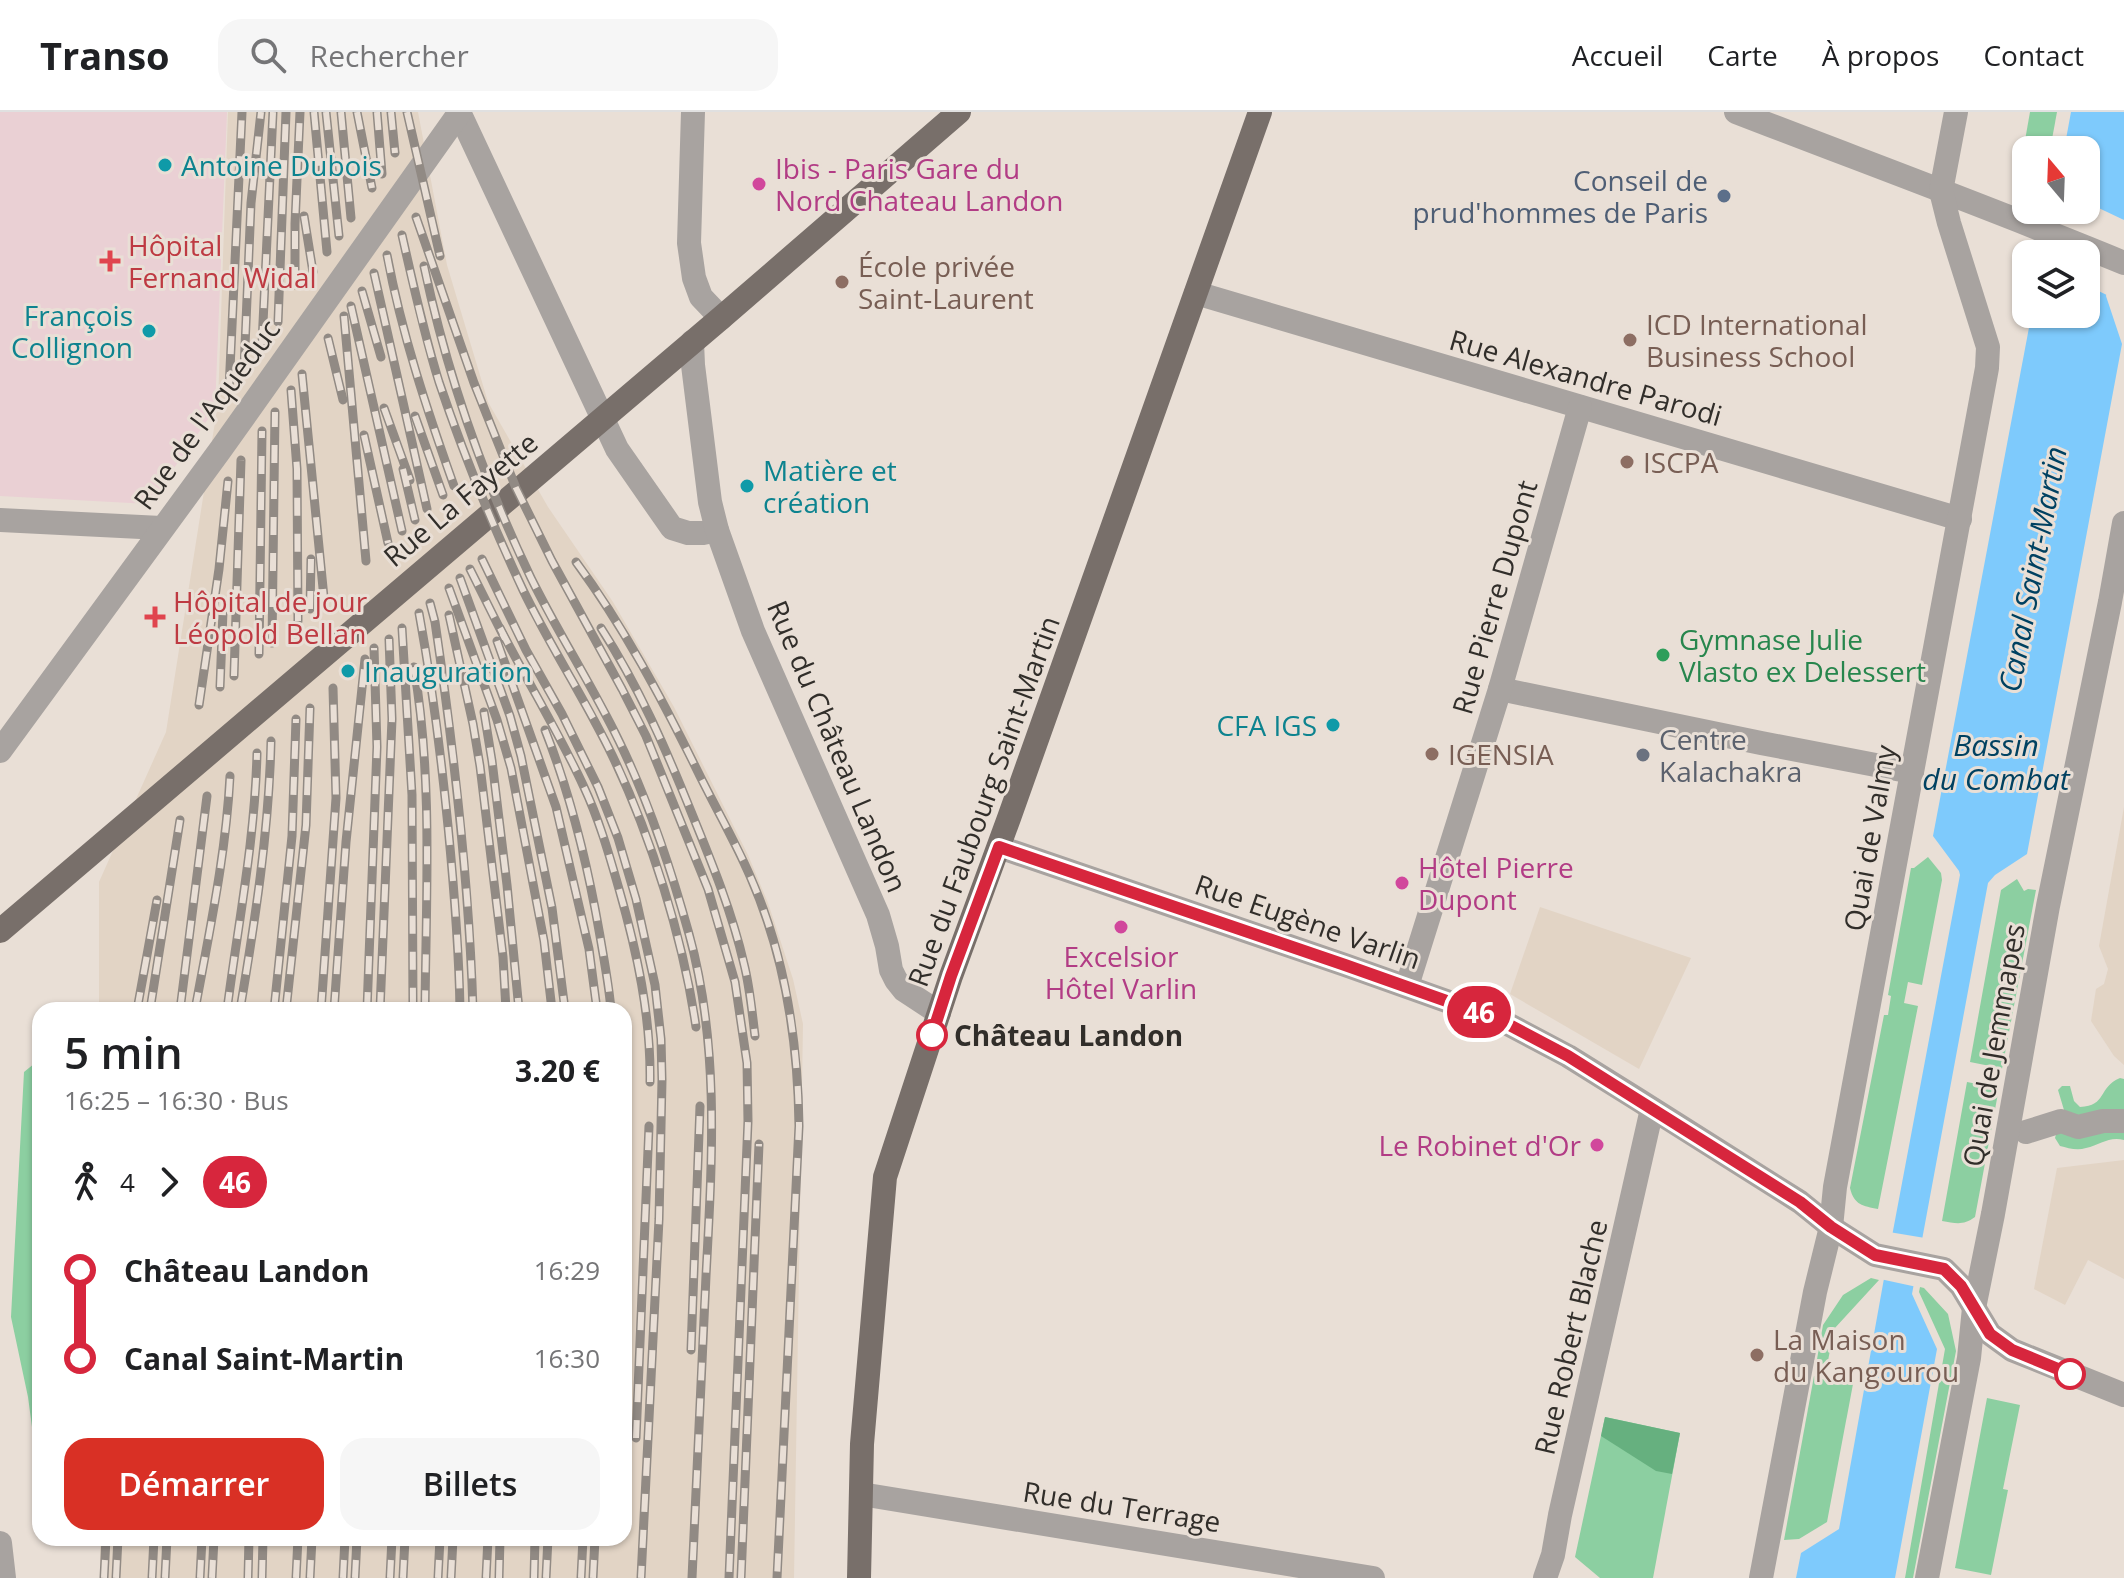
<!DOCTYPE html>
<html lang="fr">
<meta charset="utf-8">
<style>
body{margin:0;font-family:"Open Sans",sans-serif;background:#f6f6f6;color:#202124;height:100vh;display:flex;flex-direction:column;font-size:30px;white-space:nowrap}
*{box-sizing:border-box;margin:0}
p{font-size:26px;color:#757577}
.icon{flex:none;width:44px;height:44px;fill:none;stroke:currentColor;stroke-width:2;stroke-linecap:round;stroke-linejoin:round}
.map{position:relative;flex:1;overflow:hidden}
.drawer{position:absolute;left:32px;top:890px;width:600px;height:544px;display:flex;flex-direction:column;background:#fff;border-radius:24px;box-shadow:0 2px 6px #0004}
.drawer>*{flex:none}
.badge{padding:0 16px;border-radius:26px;font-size:28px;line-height:52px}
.needle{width:52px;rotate:341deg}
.controls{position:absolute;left:2012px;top:24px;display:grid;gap:16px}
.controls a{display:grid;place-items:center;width:88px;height:88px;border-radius:16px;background:#fff;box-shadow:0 2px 6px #0004;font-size:40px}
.map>.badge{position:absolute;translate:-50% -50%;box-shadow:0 0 0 4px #fff}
.legs{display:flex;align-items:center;gap:12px;height:88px;padding:0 32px;font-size:26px}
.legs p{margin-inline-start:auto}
.summary{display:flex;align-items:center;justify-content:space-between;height:136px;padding:0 32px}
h1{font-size:44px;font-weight:600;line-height:60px}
.button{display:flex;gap:16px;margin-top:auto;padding:16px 32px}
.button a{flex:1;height:92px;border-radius:24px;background:#d93025;color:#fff;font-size:32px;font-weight:600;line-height:92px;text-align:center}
.button a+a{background:#f6f6f6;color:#202124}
ul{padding:0 32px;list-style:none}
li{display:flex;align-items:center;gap:28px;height:88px;font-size:30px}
li i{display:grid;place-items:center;width:12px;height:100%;margin:0 10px;background:currentColor}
li i::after{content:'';width:20px;height:20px;margin:-10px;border:6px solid;border-radius:50%;background:#fff}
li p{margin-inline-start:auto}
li:first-child i{background:linear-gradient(#0000 50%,currentColor 0)}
li:last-child i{background:linear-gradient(currentColor 50%,#0000 0)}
header{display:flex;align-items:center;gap:48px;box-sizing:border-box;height:112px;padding:0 40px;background:#fff;border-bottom:2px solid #e0e0e0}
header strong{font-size:38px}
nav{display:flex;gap:44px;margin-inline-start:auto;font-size:28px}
.search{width:560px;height:72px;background:#f6f6f6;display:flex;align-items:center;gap:20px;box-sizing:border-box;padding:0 28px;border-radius:24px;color:#757577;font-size:30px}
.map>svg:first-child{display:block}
.built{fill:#e2d4c5}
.medical{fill:#ead0d4}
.green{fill:#8ccfa1}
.forest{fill:#66b07f}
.water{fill:#7ecafc}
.pier{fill:#e9dfd6}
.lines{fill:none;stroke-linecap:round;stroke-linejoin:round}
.minor{stroke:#a8a3a0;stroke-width:24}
.major{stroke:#786f6a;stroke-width:24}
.rail-casing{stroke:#918a84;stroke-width:9}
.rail{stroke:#e9dfd6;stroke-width:6;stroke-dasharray:18;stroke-linecap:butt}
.line-1-casing{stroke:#fff;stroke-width:18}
.line-1{stroke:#d7263d;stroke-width:12}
.culture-dot{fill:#0f9aa8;stroke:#e9dfd6;stroke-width:3}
.hotel-dot{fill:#d1479c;stroke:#e9dfd6;stroke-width:3}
.service-dot{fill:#5c6f8a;stroke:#e9dfd6;stroke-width:3}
.health-dot{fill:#e0444e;stroke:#e9dfd6;stroke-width:3}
.education-dot{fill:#8d6e63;stroke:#e9dfd6;stroke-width:3}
.leisure-dot{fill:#2e9e5b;stroke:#e9dfd6;stroke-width:3}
.worship-dot{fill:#6b7280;stroke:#e9dfd6;stroke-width:3}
.stop-1-dot{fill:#fff;stroke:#d7263d;stroke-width:4}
.labels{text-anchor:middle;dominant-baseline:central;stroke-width:6;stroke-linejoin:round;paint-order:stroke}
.culture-label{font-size:28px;fill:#0d838f;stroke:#e9dfd6;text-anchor:start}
.hotel-label{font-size:28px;fill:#b23c85;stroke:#e9dfd6;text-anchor:start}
.service-label{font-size:28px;fill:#4e5e75;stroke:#e9dfd6;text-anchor:end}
.health-label{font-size:28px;fill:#be3a42;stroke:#e9dfd6;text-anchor:start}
.education-label{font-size:28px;fill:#785e54;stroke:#e9dfd6;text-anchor:start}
.street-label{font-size:28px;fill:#312e2a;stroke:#e9dfd6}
.leisure-label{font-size:28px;fill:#27864d;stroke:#e9dfd6;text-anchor:start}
.worship-label{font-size:28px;fill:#5b616d;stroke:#e9dfd6;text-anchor:start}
.stop-label{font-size:28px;font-weight:bold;fill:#312e2a;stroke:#e9dfd6;text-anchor:start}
.water-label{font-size:30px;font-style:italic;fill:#004161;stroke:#e9dfd6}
</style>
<header>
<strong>Transo</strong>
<div class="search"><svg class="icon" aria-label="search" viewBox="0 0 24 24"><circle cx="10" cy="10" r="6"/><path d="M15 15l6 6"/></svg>Rechercher</div>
<nav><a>Accueil</a><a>Carte</a><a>À propos</a><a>Contact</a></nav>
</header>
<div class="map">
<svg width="2124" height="1466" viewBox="0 0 2124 1466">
<rect width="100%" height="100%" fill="#e9dfd6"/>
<g class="built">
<path d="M 228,0 L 418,0 L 447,153 L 488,290 L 548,395 L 613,490 L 674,595 L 748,743 L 768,791 L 793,867 L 803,912 L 794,1466 L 100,1466 L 100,1426 L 624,1426 L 624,898 L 99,898 L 99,770 L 166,620 L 218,291 Z"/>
<path d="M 2124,695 L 2124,953 L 2114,944 L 2091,909 L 2096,877 L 2104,872 L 2108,857 L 2099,834 Z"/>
<path d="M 1540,795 L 1691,846 L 1639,957 L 1510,882 Z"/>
<path d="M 2124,1048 L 2124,1167 L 2088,1148 L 2065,1193 L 2034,1177 L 2057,1056 Z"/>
</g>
<path class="medical" d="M 0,0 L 227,0 L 215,297 L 149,392 L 0,384 Z"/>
<g class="green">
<path d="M 2030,0 L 2057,0 L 2050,38 L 2027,38 L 2024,34 Z"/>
<path d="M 1928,745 L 1941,761 L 1942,768 L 1922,873 L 1908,870 L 1904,891 L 1918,894 L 1878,1097 C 1863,1094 1854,1093 1850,1076 L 1884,903 L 1888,903 L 1891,884 L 1888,883 L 1911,756 L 1914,756 Z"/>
<path d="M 2017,767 L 2024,779 L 2028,777 L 2036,778 L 2002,957 L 1998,957 L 1995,975 L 1999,976 L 1975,1105 C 1963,1114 1955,1111 1942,1109 L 1967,970 L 1983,973 L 1985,967 L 1989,967 L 1990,954 L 1970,950 L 2001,778 Z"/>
<path d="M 40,947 L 40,1331 L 34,1330 L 28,1285 L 11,1205 L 24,960 Z"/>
<path d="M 2120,966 L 2124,967 L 2124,1003 L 2085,1008 L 2064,998 L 2058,978 L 2062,974 L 2070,974 L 2074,989 L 2080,995 C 2107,994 2098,975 2120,966 Z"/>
<path d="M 2124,1017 L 2124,1028 C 2109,1024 2100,1033 2086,1036 C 2077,1039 2068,1036 2060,1034 L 2055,1026 L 2057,1019 Z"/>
<path d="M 1871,1166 L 1879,1168 L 1834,1217 L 1827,1254 L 1816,1253 L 1823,1213 L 1843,1183 Z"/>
<path d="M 1920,1175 L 1924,1176 L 1948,1202 L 1956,1239 L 1913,1466 L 1905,1466 L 1945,1237 L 1919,1180 Z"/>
<path d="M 1814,1264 L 1853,1272 L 1827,1410 L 1799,1427 L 1784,1428 Z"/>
<path d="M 1987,1286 L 2020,1293 L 2003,1377 L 2008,1378 L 1991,1463 L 1955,1456 Z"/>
<path d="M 1605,1305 L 1680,1321 L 1653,1466 L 1600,1466 L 1575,1445 Z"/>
</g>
<path class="forest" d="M 1605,1305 L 1680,1321 L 1672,1362 L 1656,1359 L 1601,1324 Z"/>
<path class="water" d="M 2071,0 L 2124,0 L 2124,107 L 2106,184 L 2122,232 L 2027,742 L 1995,763 L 1988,771 L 1912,1182 L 1937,1237 L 1895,1466 L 1796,1466 L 1801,1441 L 1839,1417 L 1883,1172 L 1960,763 L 1959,759 L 1933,724 L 2031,205 L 2033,202 L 2086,202 L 2086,38 L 2064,38 Z"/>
<g class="pier">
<path d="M 2086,90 L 2124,108 L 2124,125 L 2111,185 L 2086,173 L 2086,142 L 2063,142 L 2069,98 L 2086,98 Z"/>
<path d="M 1889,1120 L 1925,1126 L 1917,1175 L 1880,1167 Z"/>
</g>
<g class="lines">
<g class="minor">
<path d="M 459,0 L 617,337 L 672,416 L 688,421 L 703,421 L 717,418"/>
<path d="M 693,0 L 689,131 L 694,166 L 701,185 L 721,206"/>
<path d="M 1736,0 C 1865,50 1996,98 2124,151"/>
<path d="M 1196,181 L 1960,407"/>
<path d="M 692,230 L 693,253 L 710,390 L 717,418 L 753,519 L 878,803 L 887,834 L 891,858 L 896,868 L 904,878 L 939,901"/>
<path d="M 0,408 L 161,416"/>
<path d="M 1500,577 L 1761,631 L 1912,660"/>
<path d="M 0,639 L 221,337 L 460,0"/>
<path d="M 999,735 L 1345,853 L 1500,908 L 1568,944 L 1637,987 L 1800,1090 L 1831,1115 L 1875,1143 L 1944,1157 L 1961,1174 L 1990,1222 L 2012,1238 L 2124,1283"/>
<path d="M 1407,874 L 1500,577 L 1580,295"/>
<path d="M 2026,1020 L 2061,1009 L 2078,1015 L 2103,1009 L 2124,1009"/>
<path d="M 861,1382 L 1373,1466"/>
<path d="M 0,1431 L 4,1466"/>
<path d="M 1545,1466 L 1553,1443 L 1560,1403 L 1652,997"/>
<path d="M 1761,1466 L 1815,1180 L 1831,1115 L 1835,1075 L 1987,256 L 1988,235 L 1949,111 L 1941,79 L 1956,0"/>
<path d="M 1927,1466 L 1969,1246 L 1974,1196 L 1993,1102 L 2048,794 L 2110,490 L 2124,411"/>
</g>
<g class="major">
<path d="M 0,819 L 721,206 L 959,0"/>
<path d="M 859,1466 L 862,1332 L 885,1065 L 951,864 L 1009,706 L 1260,0"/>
</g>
<defs>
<g id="rail">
<path d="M 314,0 L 327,140"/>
<path d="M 326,0 L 339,124"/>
<path d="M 341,0 L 351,106"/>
<path d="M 357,0 L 372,76"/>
<path d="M 377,0 L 382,62"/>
<path d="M 391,0 L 395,41"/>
<path d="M 407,0 L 440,144"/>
<path d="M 304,104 L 313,160"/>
<path d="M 416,105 L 474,271 L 516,376 L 552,449 L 622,577 L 646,624 L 708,777 L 735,870 L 747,951 L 748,1009 L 729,1466"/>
<path d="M 402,123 C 413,172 424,222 439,270 C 463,341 491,410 523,478 C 550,534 585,587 612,643 C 651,724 683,826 696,915"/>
<path d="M 387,143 C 402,223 427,298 454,374"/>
<path d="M 424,154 C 447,262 483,366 531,466 C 558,521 592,573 619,629 C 649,690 671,757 689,822 C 720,934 712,1050 706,1164 C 701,1265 697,1365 692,1466"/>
<path d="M 374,161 L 427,397"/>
<path d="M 295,173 L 295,112 L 300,0"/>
<path d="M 362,179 L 381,245"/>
<path d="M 351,194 L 402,419"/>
<path d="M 344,204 L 366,449"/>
<path d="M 278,210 L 286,0"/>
<path d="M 328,226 L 343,288"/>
<path d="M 262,232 L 273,0"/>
<path d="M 244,258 L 251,91 L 261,0"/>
<path d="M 302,262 L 324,486"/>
<path d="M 229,278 L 242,0"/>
<path d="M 291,278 L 297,357 L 298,509"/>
<path d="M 384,296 L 410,368"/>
<path d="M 415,304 L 443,383"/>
<path d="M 364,323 L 388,431"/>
<path d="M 403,357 L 415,408"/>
<path d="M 482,447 L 526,538 L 562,602 L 598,675 L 618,726 L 636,787 L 655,873 L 661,927 L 662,968 L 659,1107 L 641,1466"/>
<path d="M 576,450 C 624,515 662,587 698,660 C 715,695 735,729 750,764 C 785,843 798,928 799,1014 L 777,1466"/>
<path d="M 470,457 L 505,527"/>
<path d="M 460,466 L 510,604 L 521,644 L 552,796 L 565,898"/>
<path d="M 449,476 L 497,608 L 511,656 L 544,829 L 552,898"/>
<path d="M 430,491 L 435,510 C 454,639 469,768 473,898"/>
<path d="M 310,497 L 311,447"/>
<path d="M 419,501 C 432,572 441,643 448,714 C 454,776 459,836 460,898"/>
<path d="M 449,503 L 473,612 L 480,654 L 503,845 L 506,898"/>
<path d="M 402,516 L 412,683 L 413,898"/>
<path d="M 500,516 C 527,569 558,619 583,673 C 599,707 609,742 619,777 C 637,840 651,904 650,970"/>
<path d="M 601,516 C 639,575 666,637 692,702 C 712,751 732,800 744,852 C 750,876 752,900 755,924"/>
<path d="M 497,529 L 556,695 L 589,837 L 597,898"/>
<path d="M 272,531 L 275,300"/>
<path d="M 259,542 L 262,319"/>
<path d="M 414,555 C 433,667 426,784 425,898"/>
<path d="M 234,564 L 241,348"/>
<path d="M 220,575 L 223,499"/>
<path d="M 199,593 L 219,457 L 228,369"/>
<path d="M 484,600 L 492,649 L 507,773 L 519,898"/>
<path d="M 545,618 C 571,684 588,754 600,824 C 604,848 609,873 611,898"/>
<path d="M 137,898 L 157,788"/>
<path d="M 150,898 L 180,708"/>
<path d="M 180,898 L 207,684"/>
<path d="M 195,898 C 209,821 226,743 230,664"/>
<path d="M 227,898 C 238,812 255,728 257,641"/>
<path d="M 240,898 C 255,809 269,719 271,629"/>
<path d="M 274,898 L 292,724 L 296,607"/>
<path d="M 286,898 L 306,713 L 310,596"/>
<path d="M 321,898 L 336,686 L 333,576"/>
<path d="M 334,898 L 346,730 L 365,547"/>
<path d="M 367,898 L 377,635 L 374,536"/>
<path d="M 380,898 L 392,607 L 389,527"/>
<path d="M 691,1238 L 700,994"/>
<path d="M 636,1326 L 649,1014"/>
<path d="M 104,1466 L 106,1426"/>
<path d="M 116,1466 L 118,1426"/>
<path d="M 152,1466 L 154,1426"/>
<path d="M 165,1466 L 167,1426"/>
<path d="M 200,1466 L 202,1426"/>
<path d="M 212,1466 L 214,1426"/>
<path d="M 248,1466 L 249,1426"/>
<path d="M 262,1466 L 263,1426"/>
<path d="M 296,1466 L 298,1426"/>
<path d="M 310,1466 L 312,1426"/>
<path d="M 343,1466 L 345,1426"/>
<path d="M 355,1466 L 357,1426"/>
<path d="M 390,1466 L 392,1426"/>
<path d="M 403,1466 L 405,1426"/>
<path d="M 438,1466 L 440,1426"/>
<path d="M 451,1466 L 453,1426"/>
<path d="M 486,1466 L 488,1426"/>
<path d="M 499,1466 L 500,1426"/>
<path d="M 534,1466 L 535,1426"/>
<path d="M 546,1466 L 548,1426"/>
<path d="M 581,1466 L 583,1426"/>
<path d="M 593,1466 L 595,1426"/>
<path d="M 741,1466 L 759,1032"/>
</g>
</defs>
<use href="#rail" class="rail-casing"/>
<use href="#rail" class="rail"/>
</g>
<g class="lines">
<defs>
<path id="line-1" d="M 932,923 L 951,864 L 999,735 L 1345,853 L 1500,908 L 1568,944 L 1614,973 L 1800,1090 L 1831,1115 L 1875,1143 L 1944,1157 L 1961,1174 L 1990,1222 L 2012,1238 L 2070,1262"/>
</defs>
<use href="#line-1" class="line-1-casing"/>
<use href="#line-1" class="line-1"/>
</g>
<g class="culture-dot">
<circle cx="165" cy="53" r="8"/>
<circle cx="149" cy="219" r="8"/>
<circle cx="747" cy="374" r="8"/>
<circle cx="348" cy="559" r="8"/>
<circle cx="1333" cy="613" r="8"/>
</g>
<g class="hotel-dot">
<circle cx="759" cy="72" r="8"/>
<circle cx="1402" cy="771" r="8"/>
<circle cx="1121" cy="815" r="8"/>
<circle cx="1597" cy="1033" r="8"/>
</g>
<circle class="service-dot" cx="1724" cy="84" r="8"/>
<g class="health-dot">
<path d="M106 137h8v8h8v8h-8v8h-8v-8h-8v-8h8z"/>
<path d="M151 493h8v8h8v8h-8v8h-8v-8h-8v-8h8z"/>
</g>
<g class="education-dot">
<circle cx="842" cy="170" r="8"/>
<circle cx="1630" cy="228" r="8"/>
<circle cx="1627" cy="350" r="8"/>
<circle cx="1432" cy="642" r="8"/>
<circle cx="1757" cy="1243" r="8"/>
</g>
<circle class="leisure-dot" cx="1663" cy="543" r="8"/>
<circle class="worship-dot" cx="1643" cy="643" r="8"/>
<g class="stop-1-dot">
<circle cx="932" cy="923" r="14"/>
<circle cx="2070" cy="1262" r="14"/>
</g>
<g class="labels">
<g class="culture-label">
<text x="181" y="53">Antoine Dubois</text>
<text x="133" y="203" text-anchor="end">François<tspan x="133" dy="32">Collignon</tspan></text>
<text x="763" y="358">Matière et<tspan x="763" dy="32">création</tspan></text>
<text x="364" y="559">Inauguration</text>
<text x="1317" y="613" text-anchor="end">CFA IGS</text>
</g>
<g class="hotel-label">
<text x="775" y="56">Ibis - Paris Gare du<tspan x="775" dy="32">Nord Chateau Landon</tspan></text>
<text x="1418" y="755">Hôtel Pierre<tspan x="1418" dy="32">Dupont</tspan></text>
<text x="1121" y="844" text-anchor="middle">Excelsior<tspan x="1121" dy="32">Hôtel Varlin</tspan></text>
<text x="1581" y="1033" text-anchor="end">Le Robinet d'Or</text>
</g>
<g class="service-label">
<text x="1708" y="68">Conseil de<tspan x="1708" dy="32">prud'hommes de Paris</tspan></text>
</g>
<g class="health-label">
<text x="128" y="133">Hôpital<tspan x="128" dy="32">Fernand Widal</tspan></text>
<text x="173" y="489">Hôpital de jour<tspan x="173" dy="32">Léopold Bellan</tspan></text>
</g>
<g class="education-label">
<text x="858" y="154">École privée<tspan x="858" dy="32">Saint-Laurent</tspan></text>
<text x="1646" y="212">ICD International<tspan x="1646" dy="32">Business School</tspan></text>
<text x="1643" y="350">ISCPA</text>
<text x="1448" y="642">IGENSIA</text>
<text x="1773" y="1227">La Maison<tspan x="1773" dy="32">du Kangourou</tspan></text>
</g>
<g class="street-label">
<text transform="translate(1586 265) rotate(16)">Rue Alexandre Parodi</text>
<text transform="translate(206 302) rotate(-54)">Rue de l'Aqueduc</text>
<text transform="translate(460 387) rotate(-40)">Rue La Fayette</text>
<text transform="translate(1494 485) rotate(-74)">Rue Pierre Dupont</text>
<text transform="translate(838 634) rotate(67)">Rue du Château Landon</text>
<text transform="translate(983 689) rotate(-70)">Rue du Faubourg Saint-Martin</text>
<text transform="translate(1869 726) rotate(-80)">Quai de Valmy</text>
<text transform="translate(1308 809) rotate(19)">Rue Eugène Varlin</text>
<text transform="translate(1993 933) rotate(-80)">Quai de Jemmapes</text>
<text transform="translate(1570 1225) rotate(-77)">Rue Robert Blache</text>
<text transform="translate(1122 1394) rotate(9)">Rue du Terrage</text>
</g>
<g class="leisure-label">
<text x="1679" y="527">Gymnase Julie<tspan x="1679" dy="32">Vlasto ex Delessert</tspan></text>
</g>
<g class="worship-label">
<text x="1659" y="627">Centre<tspan x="1659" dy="32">Kalachakra</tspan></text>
</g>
<g class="stop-label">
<text x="954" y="923">Château Landon</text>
</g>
<g class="water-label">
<text transform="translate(2032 457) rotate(-79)">Canal Saint-Martin</text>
<text x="1996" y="632">Bassin<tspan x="1996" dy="34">du Combat</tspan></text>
</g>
</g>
</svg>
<div class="controls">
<a><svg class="needle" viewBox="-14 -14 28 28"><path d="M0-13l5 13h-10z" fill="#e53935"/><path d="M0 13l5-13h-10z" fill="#757577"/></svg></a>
<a><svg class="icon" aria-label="layers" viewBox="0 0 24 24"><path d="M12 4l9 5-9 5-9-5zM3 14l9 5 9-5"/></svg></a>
</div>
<b class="badge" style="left:1479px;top:900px;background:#d7263d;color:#fff">46</b>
<section class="drawer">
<div class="summary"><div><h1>5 min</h1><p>16:25 – 16:30 · Bus</p></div><b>3.20 €</b></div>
<div class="legs"><svg class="icon" aria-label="walk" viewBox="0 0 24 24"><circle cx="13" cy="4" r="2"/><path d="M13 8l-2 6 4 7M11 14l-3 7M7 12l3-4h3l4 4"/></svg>4<svg class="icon" aria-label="forward" viewBox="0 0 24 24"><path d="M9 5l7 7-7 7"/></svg><b class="badge" style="background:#d7263d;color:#fff">46</b></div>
<ul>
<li><i style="color:#d7263d"></i><b>Château Landon</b><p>16:29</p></li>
<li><i style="color:#d7263d"></i><b>Canal Saint-Martin</b><p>16:30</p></li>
</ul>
<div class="button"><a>Démarrer</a><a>Billets</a></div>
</section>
</div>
